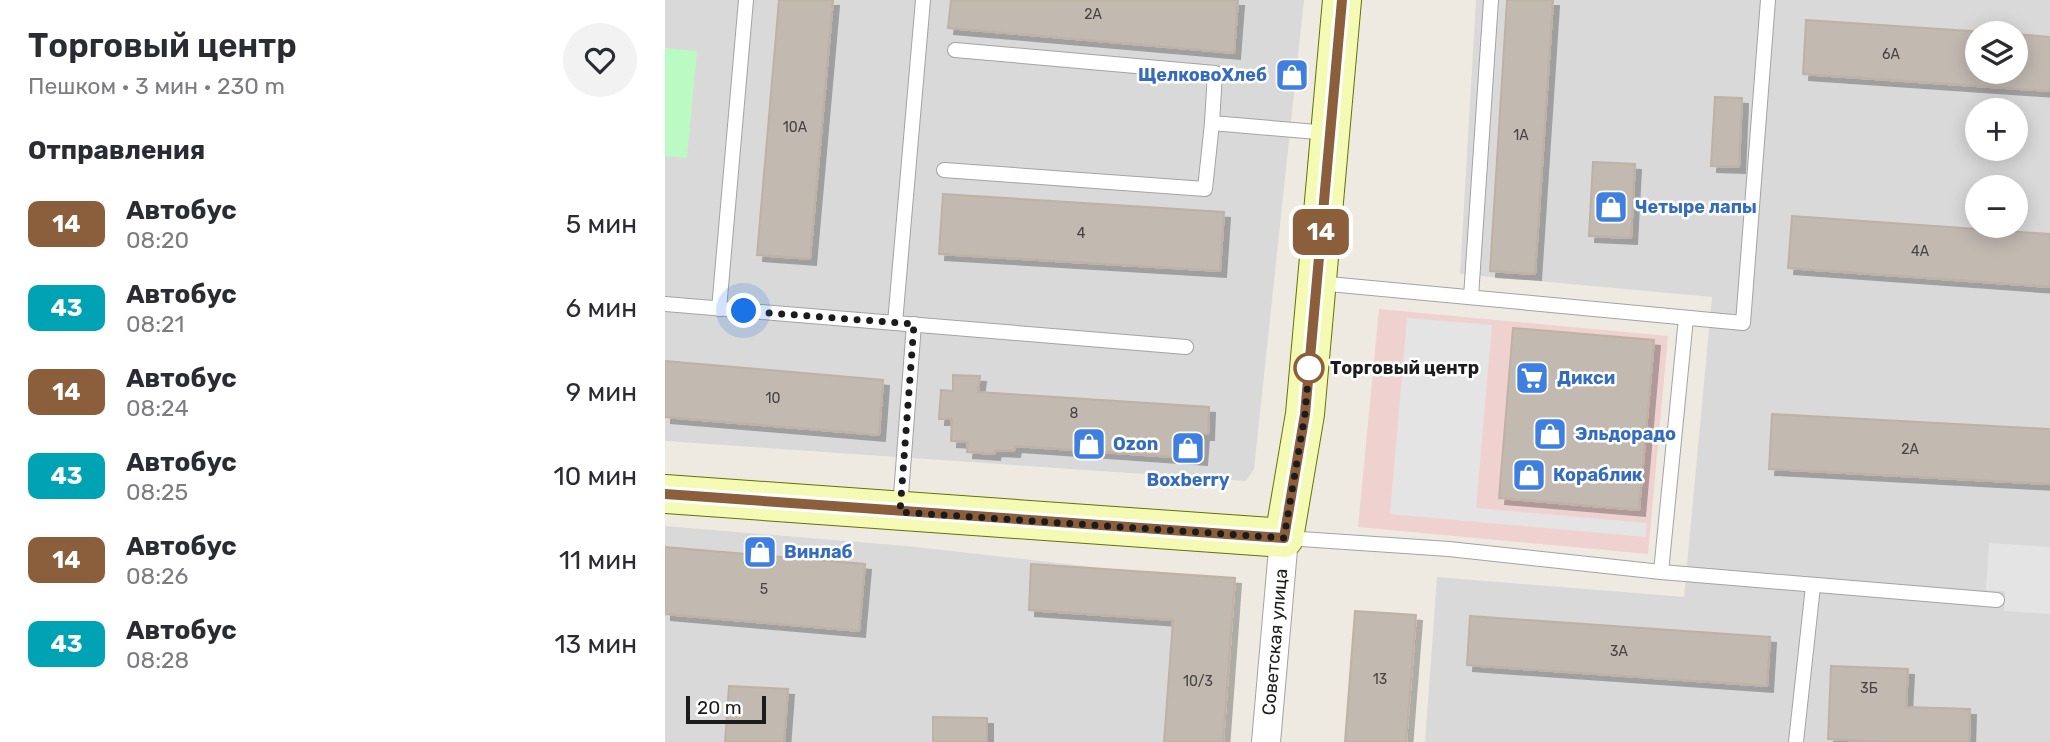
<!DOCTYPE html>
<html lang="ru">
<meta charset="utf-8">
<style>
body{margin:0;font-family:Rubik,sans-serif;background:#f2f2f3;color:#2b2b33;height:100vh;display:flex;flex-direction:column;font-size:26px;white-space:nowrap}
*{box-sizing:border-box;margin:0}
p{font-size:23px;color:#7c7c81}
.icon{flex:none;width:38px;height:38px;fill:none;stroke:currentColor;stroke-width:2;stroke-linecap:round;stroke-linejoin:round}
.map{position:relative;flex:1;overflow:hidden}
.sheet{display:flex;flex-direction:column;background:#fff;width:665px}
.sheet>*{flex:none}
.badge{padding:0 14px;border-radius:10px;font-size:24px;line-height:46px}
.buttons{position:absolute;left:1300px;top:21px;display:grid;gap:14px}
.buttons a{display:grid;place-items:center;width:63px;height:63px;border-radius:50%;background:#fff;box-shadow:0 4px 18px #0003;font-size:35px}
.scale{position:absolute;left:21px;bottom:18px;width:80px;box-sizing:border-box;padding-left:7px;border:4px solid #1c1c1c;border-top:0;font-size:19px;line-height:24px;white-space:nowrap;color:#1c1c1c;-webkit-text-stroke:5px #fff;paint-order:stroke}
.you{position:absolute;width:35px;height:35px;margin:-18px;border:5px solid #fff;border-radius:50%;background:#1a73e8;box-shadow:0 0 0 10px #1a73e833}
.map>.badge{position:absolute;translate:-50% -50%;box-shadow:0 0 0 4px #fff}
h2{padding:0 28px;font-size:26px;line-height:63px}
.round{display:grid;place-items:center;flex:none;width:74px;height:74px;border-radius:37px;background:#f2f2f3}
.summary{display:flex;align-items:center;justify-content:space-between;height:119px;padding:0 28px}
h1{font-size:33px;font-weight:600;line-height:52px}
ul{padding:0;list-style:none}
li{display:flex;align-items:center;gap:21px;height:84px;padding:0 28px}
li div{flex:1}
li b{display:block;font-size:26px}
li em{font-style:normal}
li .badge{min-width:77px;font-weight:700;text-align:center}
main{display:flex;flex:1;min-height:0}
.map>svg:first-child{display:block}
.residential{fill:#dad9d9;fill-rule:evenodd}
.commercial{fill:#efd2d0}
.park{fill:#bcfac3}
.parking{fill:#e4e4e4}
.building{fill:#c2b9b1;stroke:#bfb1a4;stroke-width:2;filter:url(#shadow)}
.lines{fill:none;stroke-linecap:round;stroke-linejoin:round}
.lane-casing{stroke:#a3a3a3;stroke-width:16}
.street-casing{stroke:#a3a3a3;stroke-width:30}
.secondary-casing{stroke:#637203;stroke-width:40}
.lane{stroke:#fff;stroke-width:14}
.street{stroke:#fff;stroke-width:28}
.secondary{stroke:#f4fab3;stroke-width:38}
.line-casing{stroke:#fff;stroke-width:16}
.line{stroke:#8b5e3c;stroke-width:10}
.walk{stroke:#1c1c1c;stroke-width:7;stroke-dasharray:0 12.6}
.stop-dot{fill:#fff;stroke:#8b5e3c;stroke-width:3.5}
.labels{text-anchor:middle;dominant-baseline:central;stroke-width:5;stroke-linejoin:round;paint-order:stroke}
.number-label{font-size:14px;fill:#464341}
.shop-label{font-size:18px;font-weight:bold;fill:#366cbe;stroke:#fff;text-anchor:start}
.stop-label{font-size:18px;font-weight:bold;fill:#1c1c1c;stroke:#fff;text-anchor:start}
.street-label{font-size:18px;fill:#1c1c1c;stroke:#fff}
</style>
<main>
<section class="sheet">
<div class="summary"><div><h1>Торговый центр</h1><p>Пешком · 3 мин · 230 m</p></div><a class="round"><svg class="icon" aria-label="heart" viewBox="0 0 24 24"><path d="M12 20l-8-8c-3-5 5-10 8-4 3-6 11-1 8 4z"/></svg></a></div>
<h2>Отправления</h2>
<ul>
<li><span class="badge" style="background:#8b5e3c;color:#fff">14</span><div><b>Автобус</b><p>08:20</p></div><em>5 мин</em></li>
<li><span class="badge" style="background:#00a3b4;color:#fff">43</span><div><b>Автобус</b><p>08:21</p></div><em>6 мин</em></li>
<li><span class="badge" style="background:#8b5e3c;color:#fff">14</span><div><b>Автобус</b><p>08:24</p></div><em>9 мин</em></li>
<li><span class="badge" style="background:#00a3b4;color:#fff">43</span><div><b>Автобус</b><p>08:25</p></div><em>10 мин</em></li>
<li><span class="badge" style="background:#8b5e3c;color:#fff">14</span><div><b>Автобус</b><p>08:26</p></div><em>11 мин</em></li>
<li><span class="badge" style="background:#00a3b4;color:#fff">43</span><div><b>Автобус</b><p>08:28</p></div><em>13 мин</em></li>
</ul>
</section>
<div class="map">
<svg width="1385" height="742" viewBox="0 0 1385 742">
<defs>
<filter id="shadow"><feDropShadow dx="6" dy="6" stdDeviation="0" flood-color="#0004"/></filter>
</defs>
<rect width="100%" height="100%" fill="#eeeae1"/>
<g class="residential">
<path d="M 0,0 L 639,0 L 589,469 L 581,481 L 0,441 Z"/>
<path d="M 811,0 L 1385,0 L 1385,742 L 760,742 L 772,577 L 1019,597 L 1047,297 L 795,274 ZM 1312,33 L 1351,33 L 1351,72 L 1312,72 ZM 1312,110 L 1351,110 L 1351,149 L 1312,149 ZM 1312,187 L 1351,187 L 1351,226 L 1312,226 Z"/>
<path d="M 0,526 L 242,546 L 568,583 L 559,742 L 0,742 Z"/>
</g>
<path class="commercial" d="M 714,309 L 1003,336 L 983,554 L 693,527 Z"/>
<path class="park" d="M 0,48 L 32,51 L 22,158 L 0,156 Z"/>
<g class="parking">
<path d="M 742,318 L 827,325 L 811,508 L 982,523 L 981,537 L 725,514 Z"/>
<path d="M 1324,543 L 1385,547 L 1385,614 L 1339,611 L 1340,591 L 1321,590 Z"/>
</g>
<g class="building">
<path d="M 114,0 L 168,0 L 145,259 L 92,255 Z"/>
<path d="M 286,0 L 573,0 L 569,53 L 283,28 Z"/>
<path d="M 842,0 L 888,0 L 870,274 L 825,271 Z"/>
<path d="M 1141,20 L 1335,33 L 1312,33 L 1312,72 L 1351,72 L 1351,34 L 1385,37 L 1385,91 L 1138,74 Z"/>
<path d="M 1050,97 L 1077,98 L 1074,167 L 1046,166 Z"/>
<path d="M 928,162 L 970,164 L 966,238 L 924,236 Z"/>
<path d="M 278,194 L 559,212 L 555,271 L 274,254 Z"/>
<path d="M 1127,216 L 1385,234 L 1385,287 L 1123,268 Z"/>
<path d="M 848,328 L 989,340 L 974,510 L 834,498 Z"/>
<path d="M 0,361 L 218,380 L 214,435 L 0,417 Z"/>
<path d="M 288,375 L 315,376 L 313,392 L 544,407 L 543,434 L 538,434 L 536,459 L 350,446 L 349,451 L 330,450 L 329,454 L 302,452 L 303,442 L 286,441 L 287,419 L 274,419 L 276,390 L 288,391 Z"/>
<path d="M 1107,414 L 1385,429 L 1385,484 L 1104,469 Z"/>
<path d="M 0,547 L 200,564 L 194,631 L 0,614 Z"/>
<path d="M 366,564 L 570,578 L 558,742 L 499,742 L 508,620 L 364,610 Z"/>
<path d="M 690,611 L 751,615 L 741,742 L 680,742 Z"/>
<path d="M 805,616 L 1105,637 L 1102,686 L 802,665 Z"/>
<path d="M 1166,666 L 1243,669 L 1241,707 L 1305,709 L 1304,742 L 1221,742 L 1163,739 Z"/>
<path d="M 64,686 L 123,689 L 119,742 L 60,742 Z"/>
<path d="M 268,717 L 322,718 L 322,742 L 268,742 Z"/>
</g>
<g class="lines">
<defs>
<g id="lane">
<path d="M 290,50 L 550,73 L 547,123 L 664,133"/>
<path d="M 279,170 L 540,189 L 547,123"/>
<path d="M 653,283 L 1078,323 L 1103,0"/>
<path d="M 806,297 L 826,0"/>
<path d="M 0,304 L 521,347"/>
<path d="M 54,309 L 81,0"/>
<path d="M 230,323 L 258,0"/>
<path d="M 235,508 L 249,324"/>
<path d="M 621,538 L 784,549 L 996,572 L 1332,600"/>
<path d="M 996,572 L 1021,318"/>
<path d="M 1131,742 L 1148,586"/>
</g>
<path id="street" d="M 601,742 L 619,538"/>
<path id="secondary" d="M 0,494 L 619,538 L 640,414 L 677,0"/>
</defs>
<use href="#lane" class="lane-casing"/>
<use href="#street" class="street-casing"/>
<use href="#secondary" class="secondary-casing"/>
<use href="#lane" class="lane"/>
<use href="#street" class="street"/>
<use href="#secondary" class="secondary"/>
</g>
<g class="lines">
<defs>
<path id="line" d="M 0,494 L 619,538 L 640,414 L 677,0"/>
</defs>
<use href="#line" class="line-casing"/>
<use href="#line" class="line"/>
<path class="walk" d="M 79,311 L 249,324 L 235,512 L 619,538 L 640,414 L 644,368"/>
</g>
<defs>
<symbol id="shop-square" viewBox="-11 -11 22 22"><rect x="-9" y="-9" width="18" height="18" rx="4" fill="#3f7fe0" stroke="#fff"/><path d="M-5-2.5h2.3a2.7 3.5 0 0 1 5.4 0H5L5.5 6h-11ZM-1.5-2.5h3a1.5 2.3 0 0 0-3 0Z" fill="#fff"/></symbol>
<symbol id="supermarket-square" viewBox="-11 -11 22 22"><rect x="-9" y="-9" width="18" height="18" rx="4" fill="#3f7fe0" stroke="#fff"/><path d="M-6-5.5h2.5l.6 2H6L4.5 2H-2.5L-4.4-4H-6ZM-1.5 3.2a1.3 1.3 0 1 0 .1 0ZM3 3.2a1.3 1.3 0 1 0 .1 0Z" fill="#fff"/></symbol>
</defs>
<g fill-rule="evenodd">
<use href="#shop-square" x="608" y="56" width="38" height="38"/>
<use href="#shop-square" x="927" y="188" width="38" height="38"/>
<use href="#supermarket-square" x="848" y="359" width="38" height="38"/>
<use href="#shop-square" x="866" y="415" width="38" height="38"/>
<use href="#shop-square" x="405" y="425" width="38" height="38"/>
<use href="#shop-square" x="504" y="429" width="38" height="38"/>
<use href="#shop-square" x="845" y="456" width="38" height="38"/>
<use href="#shop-square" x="76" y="533" width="38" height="38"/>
</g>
<circle class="stop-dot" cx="644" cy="368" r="14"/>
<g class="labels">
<g class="number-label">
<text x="428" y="14">2А</text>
<text x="1226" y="54">6А</text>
<text x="130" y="127">10А</text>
<text x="856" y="135">1А</text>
<text x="416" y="233">4</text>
<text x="1255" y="251">4А</text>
<text x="108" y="398">10</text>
<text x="409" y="413">8</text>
<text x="1245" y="449">2А</text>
<text x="99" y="589">5</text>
<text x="954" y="651">3А</text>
<text x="715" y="679">13</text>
<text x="533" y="681">10/3</text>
<text x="1204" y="688">3Б</text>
</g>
<g class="shop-label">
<text x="602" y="75" text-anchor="end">ЩелковоХлеб</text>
<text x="970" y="207">Четыре лапы</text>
<text x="892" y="378">Дикси</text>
<text x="910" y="434">Эльдорадо</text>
<text x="448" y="444">Ozon</text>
<text x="888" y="475">Кораблик</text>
<text x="523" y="480" text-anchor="middle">Boxberry</text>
<text x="119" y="552">Винлаб</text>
</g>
<g class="stop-label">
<text x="665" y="368">Торговый центр</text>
</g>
<g class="street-label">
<text transform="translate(610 642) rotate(-85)">Советская улица</text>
</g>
</g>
</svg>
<div class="buttons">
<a><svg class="icon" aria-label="layers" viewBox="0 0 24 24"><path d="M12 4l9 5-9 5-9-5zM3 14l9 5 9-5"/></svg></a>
<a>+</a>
<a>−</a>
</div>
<div class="scale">20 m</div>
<div class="you" style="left:79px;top:311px"></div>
<b class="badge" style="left:656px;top:232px;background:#8b5e3c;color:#fff">14</b>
</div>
</main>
